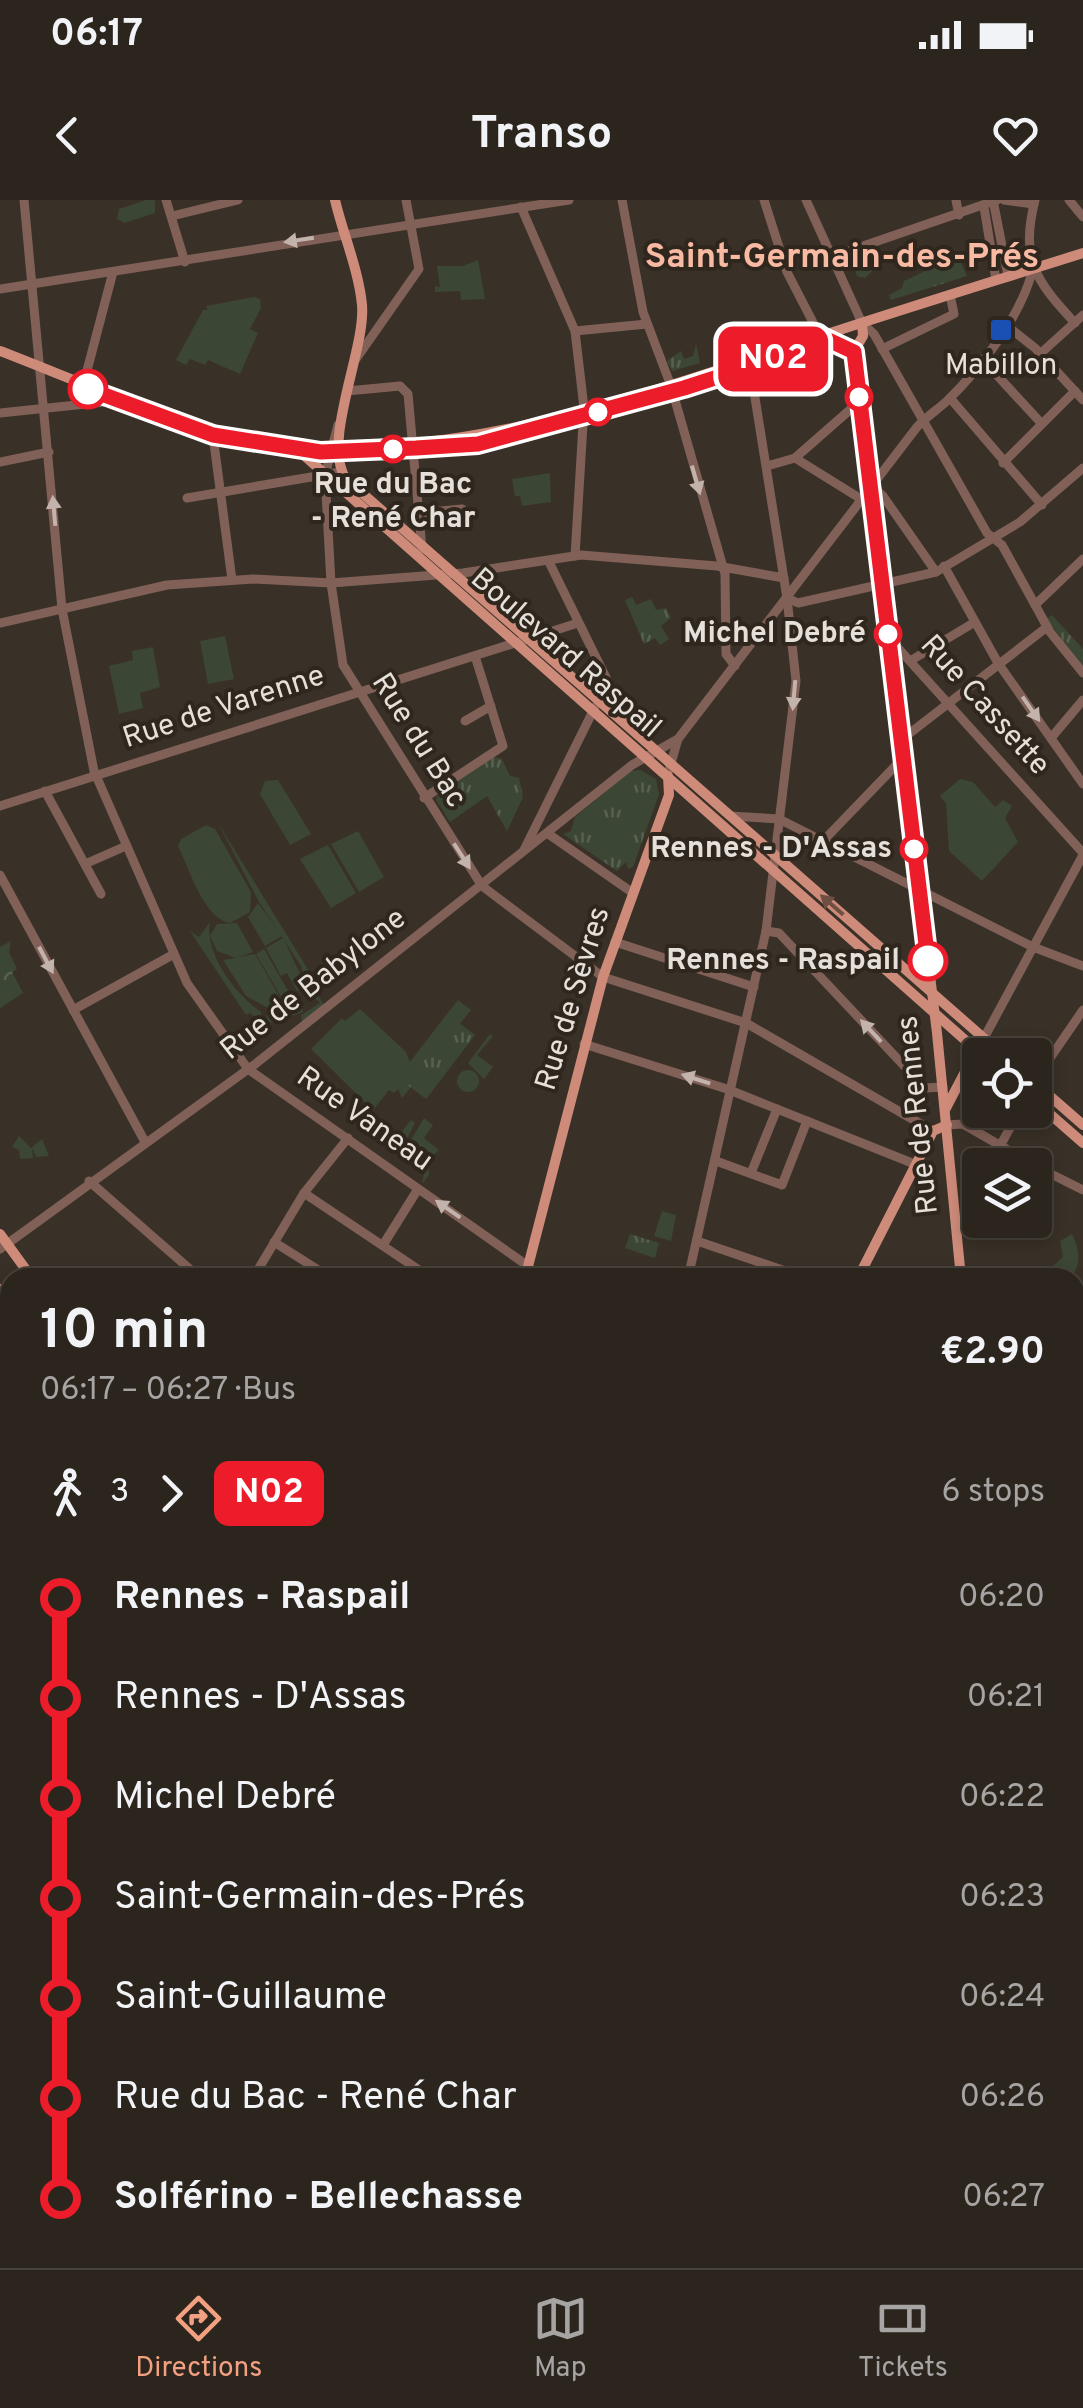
<!DOCTYPE html>
<meta charset="utf-8">
<style>
body{margin:0;font-family:Overpass,sans-serif;background:#332d26;color:#f1f3f6;height:100vh;display:flex;flex-direction:column;font-size:38px;white-space:nowrap}
*{box-sizing:border-box;margin:0}
p{font-size:32px;color:#a6a5a4}
.icon{flex:none;width:55px;height:55px;fill:none;stroke:currentColor;stroke-width:2;stroke-linecap:round;stroke-linejoin:round}
.map{position:relative;flex:1;overflow:hidden}
.drawer{position:absolute;left:0px;top:1068px;width:1085px;height:1002px;display:flex;flex-direction:column;background:#2b251d;border-radius:30px 30px 0 0;box-shadow:0 5px 15px #0003,0 0 0 2px #47423b}
.drawer>*{flex:none}
.badge{padding:0 20px;border-radius:15px;font-size:35px;line-height:65px}
.tools{position:absolute;left:962px;top:838px;display:grid;gap:20px}
.tools a{display:grid;place-items:center;width:90px;height:90px;border-radius:10px;background:#2b251d;box-shadow:0 5px 15px #0003,0 0 0 2px #47423b;font-size:50px}
.map>.badge{position:absolute;translate:-50% -50%;box-shadow:0 0 0 5px #fff}
.legs{display:flex;align-items:center;gap:15px;height:110px;padding:0 40px;font-size:32px}
.legs p{margin-inline-start:auto}
.head{display:flex;align-items:center;justify-content:space-between;height:170px;padding:0 40px}
h1{font-size:55px;font-weight:700;line-height:75px}
ul{padding:0 40px;list-style:none}
li{display:flex;align-items:center;gap:35px;height:100px;font-size:38px}
li i{display:grid;place-items:center;width:15px;height:100%;margin:0 12px;background:currentColor}
li i::after{content:'';width:25px;height:25px;margin:-12px;border:8px solid;border-radius:50%;background:#2b251d}
li p{margin-inline-start:auto}
li:first-child i{background:linear-gradient(#0000 50%,currentColor 0)}
li:last-child i{background:linear-gradient(currentColor 50%,#0000 0)}
.status{display:flex;justify-content:space-between;align-items:center;height:70px;padding:0 50px;background:#2b251d;direction:ltr}
.status svg{height:28px;fill:currentColor}
header{display:flex;justify-content:space-between;align-items:center;height:130px;padding:0 40px;background:#2b251d;font-size:45px;font-weight:700}
.dock{display:flex;justify-content:space-around;align-items:center;height:140px;border-top:2px solid #47423b;background:#2b251d;font-size:28px;color:#a6a5a4}
.dock a{display:grid;justify-items:center;gap:5px}
.dock .current{color:#f2a081}
.map>svg:first-child{display:block}
.green{fill:#3c4634}
.forest{fill:url(#forest-crowns)}
.park{fill:url(#park-tufts)}
.lines{fill:none;stroke-linecap:round;stroke-linejoin:round}
.major-tunnel{stroke:#534b42;stroke-width:10;stroke-dasharray:10 5;stroke-linecap:butt}
.minor{stroke:#816057;stroke-width:9}
.major{stroke:#ce8b7a;stroke-width:10}
.rail-casing{stroke:#99928b;stroke-width:6}
.rail{stroke:#2f271d;stroke-width:2.5;stroke-dasharray:8;stroke-linecap:butt}
.oneway{fill:#c2b3ac}
.oneway2{fill:#6f4f42}
.line-1-casing{stroke:#fff;stroke-width:22}
.line-1{stroke:#ed1c2a;stroke-width:15}
.transit-dot{fill:#1a4fb4;stroke:#2f271d;stroke-width:4}
.stop-1-dot{fill:#fff;stroke:#ed1c2a;stroke-width:5}
.labels{text-anchor:middle;dominant-baseline:central;stroke-width:8;stroke-linejoin:round;paint-order:stroke}
.poi-label{font-size:30px;fill:#e5e0da;stroke:#2f271d}
.stop-label{font-size:30px;font-weight:bold;fill:#e5e0da;stroke:#2f271d;text-anchor:end}
.street-label{font-size:30px;fill:#e5e0da;stroke:#2f271d}
.quarter-label{font-size:35px;font-weight:bold;fill:#f9baa3;stroke:#2f271d}
</style>
<div class="status"><b>06:17</b><svg viewBox="0 0 49 12"><path d="M0 12V9h3v3zM5 12V6h3v6zM10 12V3h3v9zM15 12V0h3v12zM26 1h20v11H26zM47 4h2v5h-2z"/></svg></div>
<header><svg class="icon" aria-label="back" viewBox="0 0 24 24"><path d="M15 5l-7 7 7 7"/></svg>Transo<svg class="icon" aria-label="heart" viewBox="0 0 24 24"><path d="M12 20l-8-8c-3-5 5-10 8-4 3-6 11-1 8 4z"/></svg></header>
<div class="map">
<svg width="1083" height="2068" viewBox="0 0 1083 2068">
<defs>
<pattern id="forest-crowns" width="20" height="18" patternUnits="userSpaceOnUse" patternTransform="scale(2.5)"><rect width="20" height="18" fill="#3c4634"/><path d="M2 6a3 3 0 1 1 6 0M12 15a3 3 0 1 1 6 0" fill="none" stroke="#586051"/></pattern>
<pattern id="park-tufts" width="24" height="20" patternUnits="userSpaceOnUse" patternTransform="scale(2.5)"><rect width="24" height="20" fill="#3c4634"/><path d="M3 7l-1-3M5 7V3M7 7l1-3M15 17l-1-3M17 17v-4M19 17l1-3" fill="none" stroke="#586051"/></pattern>
</defs>
<rect width="100%" height="100%" fill="#393127"/>
<g class="green">
<path d="M 146,0 L 155,0 L 155,13 L 124,23 L 117,19 L 119,9 Z"/>
<path d="M 478,60 L 485,99 L 461,100 L 460,91 L 435,92 L 435,86 L 440,87 L 437,66 L 463,66 Z"/>
<path d="M 254,97 L 260,99 L 261,108 L 250,129 L 258,133 L 240,174 L 208,160 L 205,165 L 190,159 L 186,165 L 176,160 L 203,110 L 208,110 L 206,106 Z"/>
<path d="M 550,273 L 551,302 L 522,306 L 520,296 L 515,296 L 512,279 Z"/>
<path d="M 225,436 L 234,479 L 208,484 L 200,441 Z"/>
<path d="M 153,447 L 160,487 L 140,493 L 143,508 L 119,514 L 109,466 L 133,460 L 132,451 Z"/>
<path d="M 960,579 L 973,582 L 995,607 L 1003,600 L 1012,606 L 1005,618 L 1018,642 L 982,681 L 949,651 L 946,603 L 940,596 Z"/>
<path d="M 278,580 L 311,634 L 290,645 L 260,594 L 265,581 Z"/>
<path d="M 218,623 L 320,789 L 316,792 L 324,805 L 302,822 L 301,815 L 320,803 L 308,790 L 301,766 L 259,702 Z"/>
<path d="M 206,625 L 215,629 L 251,692 L 250,712 L 230,723 C 204,719 189,668 178,646 L 181,639 Z"/>
<path d="M 358,631 L 384,677 L 359,692 L 331,644 Z"/>
<path d="M 328,645 L 356,693 L 331,708 L 300,659 Z"/>
<path d="M 258,703 L 282,736 L 265,746 L 248,717 Z"/>
<path d="M 210,722 C 204,753 235,794 261,812 L 261,822 L 250,813 L 246,815 L 190,731 L 199,737 Z"/>
<path d="M 237,723 L 253,752 L 236,758 L 217,751 L 210,736 L 217,724 Z"/>
<path d="M 283,738 L 306,786 L 297,791 L 287,773 L 281,776 L 266,748 Z"/>
<path d="M 264,749 L 291,796 L 283,800 L 256,754 Z"/>
<path d="M 255,754 L 282,801 L 268,808 L 246,796 L 223,760 Z"/>
<path d="M 299,795 L 303,812 L 272,823 L 266,820 L 268,811 Z"/>
<path d="M 458,800 L 471,810 L 455,830 L 405,870 L 416,881 L 402,898 L 398,889 L 394,893 L 389,890 L 373,910 L 311,849 L 342,818 L 345,821 L 360,809 L 406,852 L 410,862 Z"/>
<path d="M 490,834 L 493,836 L 477,855 L 493,867 L 484,879 L 468,863 Z"/>
<circle cx="468" cy="881" r="11"/>
<path d="M 424,918 L 433,925 L 424,938 L 439,950 L 429,959 L 411,940 Z"/>
<path d="M 411,920 L 415,923 L 404,944 L 428,965 L 429,975 L 422,984 L 425,967 L 393,943 Z"/>
<path d="M 19,936 L 31,948 L 42,939 L 49,956 L 36,957 L 32,948 L 33,958 L 20,959 L 19,950 L 12,947 Z"/>
<path d="M 662,1011 L 676,1015 L 671,1041 L 654,1036 Z"/>
<path d="M 1072,1034 C 1079,1048 1082,1065 1071,1077 L 1051,1077 L 1050,1069 L 1063,1057 L 1060,1041 Z"/>
</g>
<path class="forest" d="M 11,741 L 9,752 L 17,769 L 12,772 L 23,793 L 0,808 L 0,747 Z"/>
<g class="park">
<path d="M 873,48 L 878,65 L 865,78 L 857,76 L 852,61 L 855,54 Z"/>
<path d="M 958,57 L 967,76 L 891,100 L 889,95 L 902,88 L 904,81 C 922,74 944,58 958,57 Z"/>
<path d="M 696,144 L 700,163 L 672,171 L 667,161 L 681,151 L 684,159 L 693,156 Z"/>
<path d="M 632,397 L 636,405 L 651,399 L 656,410 L 666,408 L 671,418 L 661,426 L 669,439 L 660,445 L 655,438 L 644,444 L 625,400 Z"/>
<path d="M 1052,415 L 1083,449 L 1083,468 L 1047,419 Z"/>
<path d="M 494,557 L 502,559 L 510,576 L 519,578 L 523,597 L 507,631 L 487,596 L 450,622 L 436,600 L 438,593 Z"/>
<path d="M 640,570 L 656,579 L 659,594 L 633,667 L 628,669 L 626,662 L 617,671 L 563,634 L 571,631 L 575,617 L 631,571 Z"/>
<path d="M 447,814 L 475,835 L 426,899 L 398,878 Z"/>
<path d="M 630,1034 L 659,1043 L 655,1058 L 625,1048 Z"/>
</g>
<g class="lines">
<path class="major-tunnel" d="M 1075,1642 L 1083,1648"/>
<g class="minor">
<path d="M 24,0 L 62,409 L 94,571 L 187,783 L 248,869 L 528,1066"/>
<path d="M 166,0 L 185,62"/>
<path d="M 622,0 L 643,112 L 671,186 L 725,374 L 726,454 L 735,466"/>
<path d="M 764,0 L 787,72 L 820,136"/>
<path d="M 806,0 L 862,123 L 874,134 L 987,333 L 1002,345 L 1050,432 L 1083,473"/>
<path d="M 956,0 L 959,15"/>
<path d="M 993,0 L 1008,76"/>
<path d="M 1004,0 L 1034,4"/>
<path d="M 1035,0 C 1020,60 1036,81 1075,123"/>
<path d="M 1069,0 L 1083,17"/>
<path d="M 521,7 L 575,131 L 584,208 L 575,356"/>
<path d="M 984,7 L 996,80"/>
<path d="M 172,16 L 238,0"/>
<path d="M 834,56 L 997,0"/>
<path d="M 0,89 L 569,0"/>
<path d="M 1006,125 L 1035,148 L 1083,200"/>
<path d="M 575,131 L 647,124"/>
<path d="M 882,149 L 954,114 L 950,95"/>
<path d="M 1041,153 L 1083,115"/>
<path d="M 356,159 L 419,69 L 406,0"/>
<path d="M 982,159 L 1042,224"/>
<path d="M 84,182 L 113,72"/>
<path d="M 347,191 L 400,186 L 408,194 L 422,349"/>
<path d="M 950,198 L 1042,305"/>
<path d="M 0,213 L 124,200"/>
<path d="M 338,225 L 325,275 L 331,383 L 343,465 L 482,686 L 603,777 L 746,823 L 933,931"/>
<path d="M 212,228 L 232,380"/>
<path d="M 795,258 L 861,299"/>
<path d="M 0,262 L 49,252"/>
<path d="M 1003,263 L 1075,191"/>
<path d="M 767,266 L 795,258 L 860,201"/>
<path d="M 871,285 L 883,296 L 936,372"/>
<path d="M 187,298 L 341,272"/>
<path d="M 420,313 L 462,309"/>
<path d="M 549,362 L 619,504 L 616,515"/>
<path d="M 944,366 L 998,463 L 1083,584"/>
<path d="M 787,398 L 798,403 L 936,372 L 1020,322 L 1083,268"/>
<path d="M 1035,405 L 1083,359"/>
<path d="M 0,423 L 167,385 L 253,379 L 331,383 L 463,373 L 581,355 L 717,366 L 784,378"/>
<path d="M 889,438 L 1083,653"/>
<path d="M 910,461 L 975,422"/>
<path d="M 465,521 L 491,506"/>
<path d="M 1051,538 L 1083,500"/>
<path d="M 901,540 L 1047,427"/>
<path d="M 669,570 L 678,539"/>
<path d="M 45,591 L 101,694"/>
<path d="M 424,598 L 503,546 L 475,456"/>
<path d="M 0,606 L 578,423"/>
<path d="M 730,616 L 779,619 L 1033,747 L 1083,766"/>
<path d="M 547,633 L 633,693"/>
<path d="M 823,641 L 903,558"/>
<path d="M 524,650 L 595,507"/>
<path d="M 85,664 L 126,646"/>
<path d="M 0,675 L 144,940"/>
<path d="M 766,731 L 779,733 L 925,888 L 943,887"/>
<path d="M 615,742 L 754,787"/>
<path d="M 73,810 L 174,754"/>
<path d="M 984,838 L 1083,655"/>
<path d="M 584,844 L 727,889 L 917,965"/>
<path d="M 1035,880 L 1083,810"/>
<path d="M 947,925 L 963,924 L 1034,965"/>
<path d="M 1000,946 L 1020,910"/>
<path d="M 716,961 L 782,985 L 807,921"/>
<path d="M 1035,966 L 1083,990"/>
<path d="M 751,973 L 777,909"/>
<path d="M 89,981 L 200,1078"/>
<path d="M 304,993 L 431,1078"/>
<path d="M 697,1041 L 806,1078"/>
<path d="M 274,1042 L 331,1078"/>
<path d="M 383,1045 L 418,989"/>
<path d="M 0,1049 L 254,865 L 632,565 L 678,539 L 917,227 C 926,217 937,210 947,201 C 982,167 1021,116 1033,69"/>
<path d="M 253,1078 L 304,993 L 348,938"/>
<path d="M 688,1078 L 766,731 L 796,481 L 787,398 L 749,160"/>
<path d="M 0,1172 L 10,1140"/>
<path d="M 0,1254 L 10,1255"/>
<path d="M 0,1268 L 10,1283"/>
<path d="M 1075,1352 L 1083,1359"/>
<path d="M 0,1360 L 10,1376"/>
<path d="M 1075,1471 L 1083,1470"/>
<path d="M 0,1490 L 10,1492"/>
<path d="M 1075,1490 L 1083,1489"/>
<path d="M 0,1515 L 10,1516"/>
<path d="M 0,1560 L 10,1544"/>
<path d="M 0,1566 L 10,1572"/>
<path d="M 0,1645 L 10,1628"/>
<path d="M 0,1676 L 10,1683"/>
<path d="M 0,1828 L 10,1832"/>
<path d="M 0,1954 L 10,1960"/>
<path d="M 177,2060 L 192,2068"/>
<path d="M 630,2060 L 631,2068"/>
<path d="M 808,2060 L 813,2068"/>
<path d="M 134,2068 L 137,2060"/>
<path d="M 514,2068 L 515,2060"/>
<path d="M 829,2068 L 836,2060"/>
</g>
<g class="major">
<path d="M 335,0 C 343,34 359,71 362,105 C 366,149 321,242 346,279 L 1003,855"/>
<path d="M 820,136 L 854,151"/>
<path d="M 0,151 C 102,190 214,244 325,247 C 484,251 639,196 788,147 C 886,114 985,84 1083,53"/>
<path d="M 854,151 L 937,833 L 961,1078"/>
<path d="M 854,151 L 863,136 L 862,123"/>
<path d="M 290,243 L 982,855"/>
<path d="M 1035,883 L 1083,925"/>
<path d="M 1035,901 L 1083,943"/>
<path d="M 945,910 L 978,847"/>
<path d="M 0,1034 L 32,1078"/>
<path d="M 525,1078 L 603,777 L 669,595 L 668,576"/>
<path d="M 858,1078 L 933,931 L 947,925"/>
<path d="M 0,1089 L 10,1095"/>
<path d="M 1075,1263 L 1083,1261"/>
<path d="M 1075,1276 L 1083,1274"/>
<path d="M 1075,1634 L 1083,1640"/>
<path d="M 1075,1653 L 1083,1660"/>
<path d="M 0,1709 L 10,1710"/>
<path d="M 0,1756 L 10,1753"/>
<path d="M 0,1779 L 10,1776"/>
<path d="M 1075,2028 L 1083,2018"/>
<path d="M 49,2068 L 53,2060"/>
<path d="M 328,2068 L 332,2060"/>
<path d="M 1058,2068 L 1071,2060"/>
</g>
<defs>
<g id="rail">
<path d="M 0,1767 L 10,1764"/>
<path d="M 932,2060 L 933,2068"/>
<path d="M 970,2068 L 970,2060"/>
<path d="M 987,2068 L 988,2060"/>
<path d="M 1008,2068 L 1009,2060"/>
</g>
</defs>
<use href="#rail" class="rail-casing"/>
<use href="#rail" class="rail"/>
</g>
<defs><path id="oneway-solid" d="M-6-.8H1V-3.2L6.5 0L1 3.2V.8H-6Z" transform="scale(2.5)"/></defs>
<g class="oneway">
<use href="#oneway-solid" transform="translate(299 40) rotate(171)"/>
<use href="#oneway-solid" transform="translate(696 280) rotate(74)"/>
<use href="#oneway-solid" transform="translate(54 311) rotate(-95)"/>
<use href="#oneway-solid" transform="translate(794 495) rotate(95)"/>
<use href="#oneway-solid" transform="translate(1031 509) rotate(55)"/>
<use href="#oneway-solid" transform="translate(462 656) rotate(57)"/>
<use href="#oneway-solid" transform="translate(46 760) rotate(62)"/>
<use href="#oneway-solid" transform="translate(871 831) rotate(-133)"/>
<use href="#oneway-solid" transform="translate(696 879) rotate(-162)"/>
<use href="#oneway-solid" transform="translate(448 1009) rotate(-145)"/>
</g>
<use class="oneway2" href="#oneway-solid" transform="translate(832 705) rotate(-139)"/>
<g class="lines">
<defs>
<path id="line-1" d="M 88,189 L 213,235 L 321,252 L 416,248 L 478,244 L 684,188 L 817,145 L 820,136 L 854,152 L 928,761"/>
</defs>
<use href="#line-1" class="line-1-casing"/>
<use href="#line-1" class="line-1"/>
</g>
<rect class="transit-dot" x="989" y="118" width="24" height="24" rx="5"/>
<g class="stop-1-dot">
<circle cx="88" cy="189" r="18"/>
<circle cx="859" cy="197" r="12"/>
<circle cx="598" cy="212" r="12"/>
<circle cx="393" cy="249" r="12"/>
<circle cx="888" cy="434" r="12"/>
<circle cx="914" cy="649" r="12"/>
<circle cx="928" cy="761" r="18"/>
</g>
<g class="labels">
<g class="poi-label">
<text x="1001" y="166">Mabillon</text>
</g>
<g class="stop-label">
<text x="393" y="285" text-anchor="middle">Rue du Bac<tspan x="393" dy="34">- René Char</tspan></text>
<text x="866" y="434">Michel Debré</text>
<text x="892" y="649">Rennes - D'Assas</text>
<text x="900" y="761">Rennes - Raspail</text>
</g>
<g class="street-label">
<text transform="translate(565 454) rotate(41)">Boulevard Raspail</text>
<text transform="translate(984 506) rotate(48)">Rue Cassette</text>
<text transform="translate(224 508) rotate(-18)">Rue de Varenne</text>
<text transform="translate(418 541) rotate(58)">Rue du Bac</text>
<text transform="translate(314 785) rotate(-38)">Rue de Babylone</text>
<text transform="translate(574 799) rotate(-73)">Rue de Sèvres</text>
<text transform="translate(919 915) rotate(-96)">Rue de Rennes</text>
<text transform="translate(364 920) rotate(35)">Rue Vaneau</text>
</g>
<g class="quarter-label">
<text x="842" y="58">Saint-Germain-des-Prés</text>
</g>
</g>
</svg>
<div class="tools">
<a><svg class="icon" aria-label="locate" viewBox="0 0 24 24"><circle cx="12" cy="12" r="6"/><path d="M12 2v4M12 18v4M2 12h4M18 12h4"/></svg></a>
<a><svg class="icon" aria-label="layers" viewBox="0 0 24 24"><path d="M12 4l9 5-9 5-9-5zM3 14l9 5 9-5"/></svg></a>
</div>
<b class="badge" style="left:773px;top:159px;background:#ed1c2a;color:#fff">N02</b>
<section class="drawer">
<div class="head"><div><h1>10 min</h1><p>06:17 – 06:27 · Bus</p></div><b>€2.90</b></div>
<div class="legs"><svg class="icon" aria-label="walk" viewBox="0 0 24 24"><circle cx="13" cy="4" r="2"/><path d="M13 8l-2 6 4 7M11 14l-3 7M7 12l3-4h3l4 4"/></svg>3<svg class="icon" aria-label="forward" viewBox="0 0 24 24"><path d="M9 5l7 7-7 7"/></svg><b class="badge" style="background:#ed1c2a;color:#fff">N02</b><p>6 stops</p></div>
<ul>
<li><i style="color:#ed1c2a"></i><b>Rennes - Raspail</b><p>06:20</p></li>
<li><i style="color:#ed1c2a"></i><span>Rennes - D'Assas</span><p>06:21</p></li>
<li><i style="color:#ed1c2a"></i><span>Michel Debré</span><p>06:22</p></li>
<li><i style="color:#ed1c2a"></i><span>Saint-Germain-des-Prés</span><p>06:23</p></li>
<li><i style="color:#ed1c2a"></i><span>Saint-Guillaume</span><p>06:24</p></li>
<li><i style="color:#ed1c2a"></i><span>Rue du Bac - René Char</span><p>06:26</p></li>
<li><i style="color:#ed1c2a"></i><b>Solférino - Bellechasse</b><p>06:27</p></li>
</ul>
</section>
</div>
<nav class="dock">
<a class="current"><svg class="icon" aria-label="directions" viewBox="0 0 24 24"><path d="M12 3l9 9-9 9-9-9zM9 14v-3h6M13 9l2 2-2 2"/></svg>Directions</a>
<a><svg class="icon" aria-label="map" viewBox="0 0 24 24"><path d="M3 6l6-2 6 2 6-2v14l-6 2-6-2-6 2zM9 4v14M15 6v14"/></svg>Map</a>
<a><svg class="icon" aria-label="tickets" viewBox="0 0 24 24"><path d="M3 7h18v10H3zM15 7v10"/></svg>Tickets</a>
</nav>
